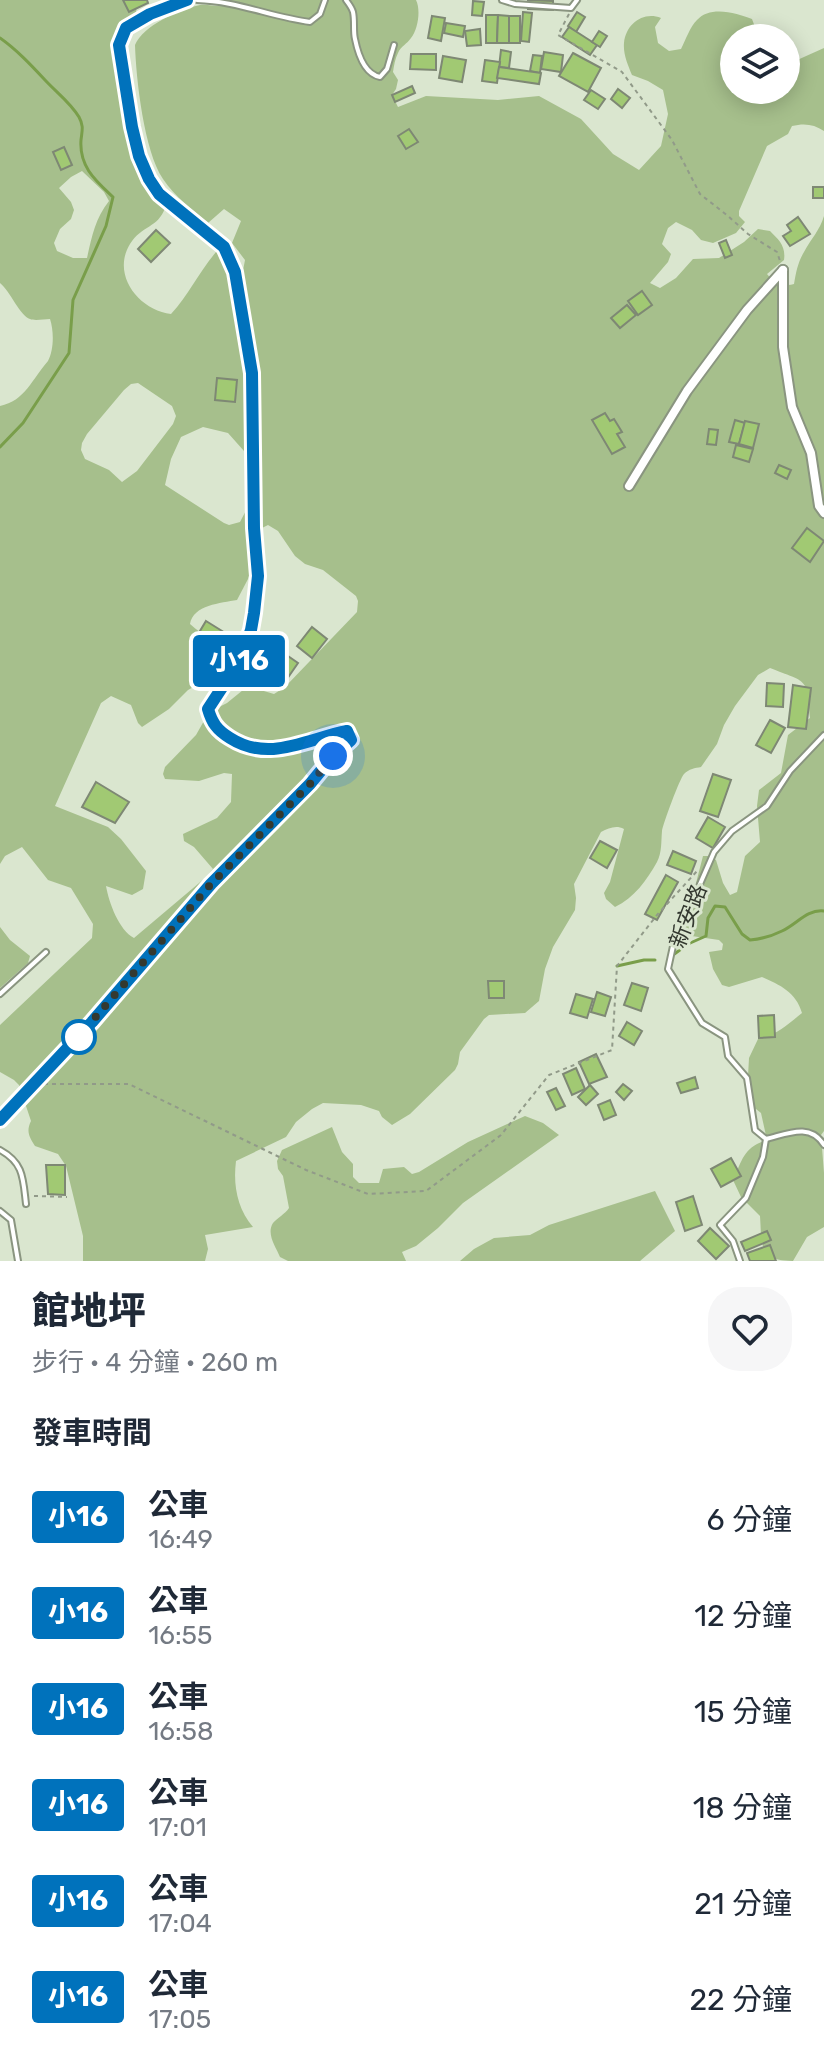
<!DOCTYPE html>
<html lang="zh-TW">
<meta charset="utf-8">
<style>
body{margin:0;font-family:Rubik,"Noto Sans TC",sans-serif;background:#f6f6f7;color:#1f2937;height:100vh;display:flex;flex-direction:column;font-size:30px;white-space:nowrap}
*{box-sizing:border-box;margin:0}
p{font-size:26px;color:#747a83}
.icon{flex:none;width:44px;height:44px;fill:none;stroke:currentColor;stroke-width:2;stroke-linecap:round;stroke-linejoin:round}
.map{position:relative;height:1261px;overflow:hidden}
.drawer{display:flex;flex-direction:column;background:#fff;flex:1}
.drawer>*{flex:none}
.badge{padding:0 16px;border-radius:6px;font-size:28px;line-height:52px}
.tools{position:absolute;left:720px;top:24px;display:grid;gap:16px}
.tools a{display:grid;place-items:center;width:80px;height:80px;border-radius:50%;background:#fff;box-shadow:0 4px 20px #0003;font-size:40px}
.you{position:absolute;width:40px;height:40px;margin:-20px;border:6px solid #fff;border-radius:50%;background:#1a73e8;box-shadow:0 0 0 12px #1a73e833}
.map>.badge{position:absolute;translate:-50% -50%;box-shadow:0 0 0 4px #fff}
h2{padding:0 32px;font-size:30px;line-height:72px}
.round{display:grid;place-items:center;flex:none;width:84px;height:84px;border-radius:32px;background:#f6f6f7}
.headline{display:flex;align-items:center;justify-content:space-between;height:136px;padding:0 32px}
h1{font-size:38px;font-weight:800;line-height:60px}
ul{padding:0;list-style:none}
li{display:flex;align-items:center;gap:24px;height:96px;padding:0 32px}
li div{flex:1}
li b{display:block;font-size:30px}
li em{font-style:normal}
li .badge{min-width:88px;font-weight:700;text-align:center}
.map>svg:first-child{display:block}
.green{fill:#a6bf8c;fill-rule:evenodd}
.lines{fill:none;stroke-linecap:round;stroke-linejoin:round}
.stream{stroke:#799e4a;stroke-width:3}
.building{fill:#a1c973;stroke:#7e8874;stroke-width:2}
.lane-casing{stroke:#8a9580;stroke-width:8}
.street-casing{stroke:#8a9580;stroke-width:12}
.path{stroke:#919a89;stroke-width:2;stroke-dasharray:4 4;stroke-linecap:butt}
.lane{stroke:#fff;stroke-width:4}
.street{stroke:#fff;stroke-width:8}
.line-casing{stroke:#fff;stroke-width:18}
.line{stroke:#0072bc;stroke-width:12}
.walk{stroke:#343930;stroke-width:8;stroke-dasharray:0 14.4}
.stop-dot{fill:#fff;stroke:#0072bc;stroke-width:4}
.labels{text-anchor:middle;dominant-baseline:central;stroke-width:6;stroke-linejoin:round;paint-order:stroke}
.street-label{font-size:22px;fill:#343930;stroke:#dae6cf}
</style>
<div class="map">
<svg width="824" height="1261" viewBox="0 0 824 1261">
<rect width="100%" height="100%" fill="#dae6cf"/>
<g class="green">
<path d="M 0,0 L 137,0 L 136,15 C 120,24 119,32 115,49 L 134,162 L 143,178 L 165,208 C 158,228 142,225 130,244 C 111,275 139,310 171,314 C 188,296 199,272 216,252 L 222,254 L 226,260 L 236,307 L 245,260 L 232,243 L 241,221 L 224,209 L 208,223 C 192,209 175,197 163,179 C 144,151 136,79 135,45 C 143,26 179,9 200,5 C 206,4 213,6 219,6 L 225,0 L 416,0 C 421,10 418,29 411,38 C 407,44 401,46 398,53 C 395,59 394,65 393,72 L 398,80 L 396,89 L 392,95 L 398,107 L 426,96 L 498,100 L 539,96 L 581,119 L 613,154 L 639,170 L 661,146 L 668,114 L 663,90 L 648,81 L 632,75 C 628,65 623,54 624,43 C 626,24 643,11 661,18 L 655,27 L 658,43 L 669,51 L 681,49 C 686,39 690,27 697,20 C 710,5 737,13 752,19 L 759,38 L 734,38 L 734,90 L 786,90 L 786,62 L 795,61 L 824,48 L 824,131 C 814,124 804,123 792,126 L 788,134 L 767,146 L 739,211 L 739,216 L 745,222 L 736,233 L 713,243 L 701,240 L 692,230 L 676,222 L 668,228 L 662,244 L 671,254 L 668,262 L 650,283 L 660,288 L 676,278 L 693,259 L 719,258 L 744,242 L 758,229 L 770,231 C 779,240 786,246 784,260 L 767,274 C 773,282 784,287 794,284 C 796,272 798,262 804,252 C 811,239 820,230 824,216 L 824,1131 L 821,1135 L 824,1173 L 824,1227 L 807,1237 L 793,1261 C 758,1261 762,1244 760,1216 L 741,1197 L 733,1180 C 743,1159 743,1148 767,1140 L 761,1113 L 756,1109 L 750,1108 L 748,1076 L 749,1058 L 758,1039 C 777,1035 788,1024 802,1013 C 796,992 780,985 762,977 L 729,987 L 722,985 L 713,969 L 709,952 L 722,950 L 723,944 L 719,940 L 685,935 L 682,930 L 687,918 L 703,856 L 710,856 L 716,860 L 723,883 L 730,895 L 737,892 L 745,856 L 760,842 L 757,806 L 759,790 L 781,773 L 788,735 L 810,718 C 807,676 807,683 770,668 L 758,675 L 735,706 L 724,725 L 717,744 L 701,767 C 695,768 689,769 684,774 C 680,778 663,824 662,831 C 661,842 662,852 657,862 C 647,880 634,898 615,907 L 606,899 L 604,893 L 610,882 L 624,829 C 616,825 609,828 601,832 L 574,884 L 576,898 L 575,910 L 553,947 L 545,969 L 539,1001 L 525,1013 L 489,1015 L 484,1019 L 460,1052 L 458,1064 L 455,1070 L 410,1114 L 392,1125 L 382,1117 L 379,1111 L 361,1105 L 323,1103 L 312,1109 L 296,1122 L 286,1137 L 236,1161 C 233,1185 237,1208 253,1227 L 205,1235 L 208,1249 L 205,1261 L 83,1261 L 83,1236 L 66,1166 L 58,1154 L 35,1146 C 29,1137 26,1131 31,1121 L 19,1085 L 14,1080 L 0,1072 L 0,1025 L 92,938 L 93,924 L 71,888 L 48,880 L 22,847 L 5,856 L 0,864 L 0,406 C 25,401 32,379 48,361 C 54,350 54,331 50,319 C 44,319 35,321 30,319 C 20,316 10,291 0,283 ZM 82,171 L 104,192 L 109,201 C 95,219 92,236 87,258 L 73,258 L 57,251 L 54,243 L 60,229 L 71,219 L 74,210 L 71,202 L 59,188 L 71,177 ZM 138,383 L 172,406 L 176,416 L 173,424 L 137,471 L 122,482 L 109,470 L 85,459 L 81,450 L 82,443 L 87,434 L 124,390 L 131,384 ZM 203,427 L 228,433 L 244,451 L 251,501 L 240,522 L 229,525 L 224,523 L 165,485 L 171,459 L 181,437 ZM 268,525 L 278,531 L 295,556 L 305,564 L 323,570 L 356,596 L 358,601 L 357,612 L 285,687 L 274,694 L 257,689 L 243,690 L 227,703 L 209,712 L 196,735 L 165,767 L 163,774 L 165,779 L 199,781 L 224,773 L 232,774 L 231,802 L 217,818 L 183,834 L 184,841 L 194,847 L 213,869 L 205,878 L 134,938 C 119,930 109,903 106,886 L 132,895 L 143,889 L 146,871 L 121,839 L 108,827 L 55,806 L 101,703 L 111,696 L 131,705 L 138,723 L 142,727 L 169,709 L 188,690 L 224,670 C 229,650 203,636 190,624 C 193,605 221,603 237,600 L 248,579 L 262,528 Z"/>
<path d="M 0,927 L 10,940 L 30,956 L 28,963 L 0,988 Z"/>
<path d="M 525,1116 L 543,1123 L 559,1135 L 463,1203 L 438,1228 L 416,1246 L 402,1252 L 406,1261 L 288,1261 L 280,1257 C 276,1247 266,1234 273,1223 C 277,1218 285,1214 289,1208 L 283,1176 L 278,1169 L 277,1161 L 282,1150 L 332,1127 L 342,1152 L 353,1164 L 353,1177 L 359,1183 L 379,1183 L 383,1169 L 404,1167 L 412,1174 L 419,1172 L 468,1142 Z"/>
<path d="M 655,1191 L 675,1231 L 640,1261 L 460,1261 L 474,1249 L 494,1238 L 530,1235 L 549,1225 Z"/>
</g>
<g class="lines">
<g class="stream">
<path d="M 0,38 C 17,50 31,65 45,80 C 56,92 70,102 79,117 C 84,126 82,131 81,140 C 79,167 96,181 113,197 L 106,226 L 73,300 L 69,353 L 23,423 L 0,447"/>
<path d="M 673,955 L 688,944 L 706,936 L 708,918 L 715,906 L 725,907 L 742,934 L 750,940 C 761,939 772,936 782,931 C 797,924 807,909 824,911"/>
<path d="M 617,966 L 644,960 L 655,960"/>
</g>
</g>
<g class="building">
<path d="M 123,0 L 147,0 L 148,3 L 129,12 Z"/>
<path d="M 528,0 L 553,1 L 553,10 L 528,9 Z"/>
<path d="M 473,1 L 484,2 L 482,16 L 472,15 Z"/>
<path d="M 523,12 L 532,13 L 529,42 L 521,41 Z"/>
<path d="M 577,12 L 585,17 L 576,32 L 568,26 Z"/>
<path d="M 486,15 L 498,15 L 497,43 L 486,43 Z"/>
<path d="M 498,15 L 509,16 L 509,43 L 497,43 Z"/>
<path d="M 432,16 L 445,18 L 441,41 L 428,38 Z"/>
<rect x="509" y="16" width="11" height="27"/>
<path d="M 446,23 L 465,26 L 463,37 L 444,33 Z"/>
<path d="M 569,27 L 597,45 L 590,55 L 562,37 Z"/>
<path d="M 480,29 L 481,45 L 467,46 L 465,31 Z"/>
<path d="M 599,31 L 607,36 L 600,47 L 592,42 Z"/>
<path d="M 501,50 L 511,52 L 509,68 L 499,67 Z"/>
<path d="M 544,52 L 563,55 L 561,72 L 541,69 Z"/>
<path d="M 573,53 L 601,68 L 588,92 L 559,76 Z"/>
<path d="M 411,54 L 436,54 L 436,70 L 410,69 Z"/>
<path d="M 533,55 L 542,56 L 540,73 L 530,71 Z"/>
<path d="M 443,56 L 466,60 L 462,82 L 439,78 Z"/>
<path d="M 485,60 L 500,62 L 497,83 L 482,81 Z"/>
<path d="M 499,67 L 541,73 L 539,84 L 497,78 Z"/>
<path d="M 412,86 L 415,93 L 395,102 L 392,95 Z"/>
<path d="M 618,89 L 630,98 L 622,108 L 611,99 Z"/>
<path d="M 591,90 L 605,99 L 598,109 L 584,100 Z"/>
<path d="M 409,129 L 418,142 L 406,149 L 398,136 Z"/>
<path d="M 64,147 L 72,165 L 61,170 L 53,152 Z"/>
<rect x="813" y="187" width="11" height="11"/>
<path d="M 798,217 L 810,234 L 790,246 L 783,236 L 791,231 L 787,225 Z"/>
<path d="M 156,230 L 170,243 L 151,262 L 138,249 Z"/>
<path d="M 726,240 L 732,255 L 725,258 L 719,243 Z"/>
<path d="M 642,291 L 652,305 L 638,315 L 628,301 Z"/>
<path d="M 627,305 L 636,315 L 620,328 L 611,318 Z"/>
<path d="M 217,378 L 237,380 L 235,402 L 215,400 Z"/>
<path d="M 605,413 L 610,421 L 614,419 L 622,432 L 617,434 L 625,447 L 612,454 L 592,420 Z"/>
<path d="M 735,420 L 745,423 L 739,444 L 729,442 Z"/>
<path d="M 745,421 L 759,424 L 753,448 L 739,444 Z"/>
<path d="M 709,429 L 718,430 L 716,445 L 707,444 Z"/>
<path d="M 736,445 L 753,449 L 749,462 L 733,457 Z"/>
<path d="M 779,465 L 791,470 L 787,479 L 775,473 Z"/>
<path d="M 807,528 L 824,541 L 810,562 L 792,548 Z"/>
<path d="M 206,621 L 243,644 L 234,659 L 197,636 Z"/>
<path d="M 312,627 L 327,639 L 312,658 L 297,646 Z"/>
<path d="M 272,645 L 298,663 L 287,679 L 261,662 Z"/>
<path d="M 767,683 L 784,684 L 783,707 L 766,706 Z"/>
<path d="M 793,685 L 811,688 L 806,729 L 788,727 Z"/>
<path d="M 770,720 L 785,728 L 771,753 L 756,745 Z"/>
<path d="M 713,774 L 731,780 L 718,817 L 700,811 Z"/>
<path d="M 96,782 L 129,802 L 115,823 L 82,807 Z"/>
<path d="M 708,817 L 725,827 L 713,848 L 696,838 Z"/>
<path d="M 600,841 L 617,850 L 607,868 L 590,858 Z"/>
<path d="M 673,851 L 696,861 L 691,874 L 667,865 Z"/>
<path d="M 666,875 L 678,882 L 657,920 L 645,914 Z"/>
<path d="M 488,981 L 504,981 L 504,998 L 489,998 Z"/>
<path d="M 632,983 L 648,988 L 641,1011 L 624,1005 Z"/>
<path d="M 597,992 L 611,997 L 605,1016 L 591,1012 Z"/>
<path d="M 576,994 L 593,999 L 587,1018 L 570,1013 Z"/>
<path d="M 774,1015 L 775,1037 L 759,1038 L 758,1016 Z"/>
<path d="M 627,1022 L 642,1031 L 634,1045 L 619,1036 Z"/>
<path d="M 596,1054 L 607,1077 L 589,1084 L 579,1062 Z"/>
<path d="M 576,1068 L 585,1089 L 572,1095 L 563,1074 Z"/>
<path d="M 695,1077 L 698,1088 L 681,1093 L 677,1083 Z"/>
<path d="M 623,1084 L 632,1091 L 624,1100 L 616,1092 Z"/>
<path d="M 590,1085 L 598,1094 L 586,1105 L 578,1097 Z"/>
<path d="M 556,1088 L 565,1106 L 556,1110 L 547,1092 Z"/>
<path d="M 610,1100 L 616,1115 L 604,1120 L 598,1105 Z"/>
<path d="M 731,1158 L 741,1176 L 721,1187 L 711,1169 Z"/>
<path d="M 46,1165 L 65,1165 L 65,1195 L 48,1194 Z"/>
<path d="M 693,1196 L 702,1225 L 685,1231 L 676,1202 Z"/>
<path d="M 710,1228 L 729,1246 L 716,1259 L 698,1241 Z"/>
<path d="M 767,1231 L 771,1240 L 745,1251 L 741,1242 Z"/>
<path d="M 770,1245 L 776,1261 L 750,1261 L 747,1253 Z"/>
</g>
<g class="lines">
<defs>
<g id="lane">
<path d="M 197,0 C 236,1 272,17 310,22 L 320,14 L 325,0"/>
<path d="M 346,0 C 349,4 352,8 353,12 C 355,21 353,31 355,39 C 358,54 365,74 380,77 L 387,69 L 394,45"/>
<path d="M 502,0 L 515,4 L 571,8 L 577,0"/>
<path d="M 824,735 L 790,771 L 767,806 L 732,831 L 714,852 L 673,946 L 668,969 L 702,1023 L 725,1037 L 728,1056 L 747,1078 L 755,1130 L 766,1139 C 787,1134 810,1122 824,1145"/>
<path d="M 0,994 L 46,952"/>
<path d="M 0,1120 L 92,1022 L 211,884 L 310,784 L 333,756 L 351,740 L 347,731 C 307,739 269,763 230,738 C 217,730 213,723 208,709 L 240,660 L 251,630 L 258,576 L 254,528 L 252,373 L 235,272 L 224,247 L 159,194 L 149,179 L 139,156 L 132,127 L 119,45 L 126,28 L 150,14 L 187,0"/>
<path d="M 0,1150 C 24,1163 23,1179 26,1204"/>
<path d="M 0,1211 L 11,1220 L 18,1261"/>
<path d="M 740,1261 L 733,1241 L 720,1225 L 746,1198 L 763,1157 L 766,1139"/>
</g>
<g id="street">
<path d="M 783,270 L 783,347 L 792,407 L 811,453 L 819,506 L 824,513"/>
<path d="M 629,486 L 687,391 L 747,310 L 783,270"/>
</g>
</defs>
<use href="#lane" class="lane-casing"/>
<use href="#street" class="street-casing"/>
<g class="path">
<path d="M 569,14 L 558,35 L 622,72 L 672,140 L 700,194 L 728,216 L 748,234 L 777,252 L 780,261"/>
<path d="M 44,1084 L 129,1084 L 306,1170 L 368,1194 L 426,1191 L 501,1135 L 549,1075 L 612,1050 L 617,966 L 657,915 L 698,870"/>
<path d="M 34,1196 L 67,1197"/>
</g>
<use href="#lane" class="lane"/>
<use href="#street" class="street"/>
</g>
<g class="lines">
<defs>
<path id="line" d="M 0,1120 L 92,1022 L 211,884 L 310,784 L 333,756 L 351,740 L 347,731 C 307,739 269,763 230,738 C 217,730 212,723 208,709 L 240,660 L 251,630 L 254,613 L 258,576 L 254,528 L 252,373 L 235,272 L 224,247 L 159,194 L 149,179 L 139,156 L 132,127 L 119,45 L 126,28 L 150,14 L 187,0"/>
</defs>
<use href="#line" class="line-casing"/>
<use href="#line" class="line"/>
<path class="walk" d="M 79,1037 L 73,1043 L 211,884 L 310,784 L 333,756"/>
</g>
<circle class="stop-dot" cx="79" cy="1037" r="16"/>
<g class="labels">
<g class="street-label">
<text transform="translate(688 916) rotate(-69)">新安路</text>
</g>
</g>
</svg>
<div class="tools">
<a><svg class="icon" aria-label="layers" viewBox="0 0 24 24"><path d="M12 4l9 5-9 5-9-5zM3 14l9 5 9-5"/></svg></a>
</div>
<div class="you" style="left:333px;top:756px"></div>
<b class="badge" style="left:239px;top:661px;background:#0072bc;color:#fff">小16</b>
</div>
<section class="drawer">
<div class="headline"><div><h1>館地坪</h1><p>步行 · 4 分鐘 · 260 m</p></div><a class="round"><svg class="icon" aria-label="heart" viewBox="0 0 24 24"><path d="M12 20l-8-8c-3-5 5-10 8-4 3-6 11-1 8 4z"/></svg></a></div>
<h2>發車時間</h2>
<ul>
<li><span class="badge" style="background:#0072bc;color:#fff">小16</span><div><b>公車</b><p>16:49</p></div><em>6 分鐘</em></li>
<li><span class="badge" style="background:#0072bc;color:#fff">小16</span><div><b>公車</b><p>16:55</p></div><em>12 分鐘</em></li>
<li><span class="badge" style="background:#0072bc;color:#fff">小16</span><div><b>公車</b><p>16:58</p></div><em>15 分鐘</em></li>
<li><span class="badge" style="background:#0072bc;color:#fff">小16</span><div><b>公車</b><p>17:01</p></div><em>18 分鐘</em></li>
<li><span class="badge" style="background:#0072bc;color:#fff">小16</span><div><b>公車</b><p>17:04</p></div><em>21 分鐘</em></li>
<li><span class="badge" style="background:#0072bc;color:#fff">小16</span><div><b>公車</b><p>17:05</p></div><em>22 分鐘</em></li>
</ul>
</section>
